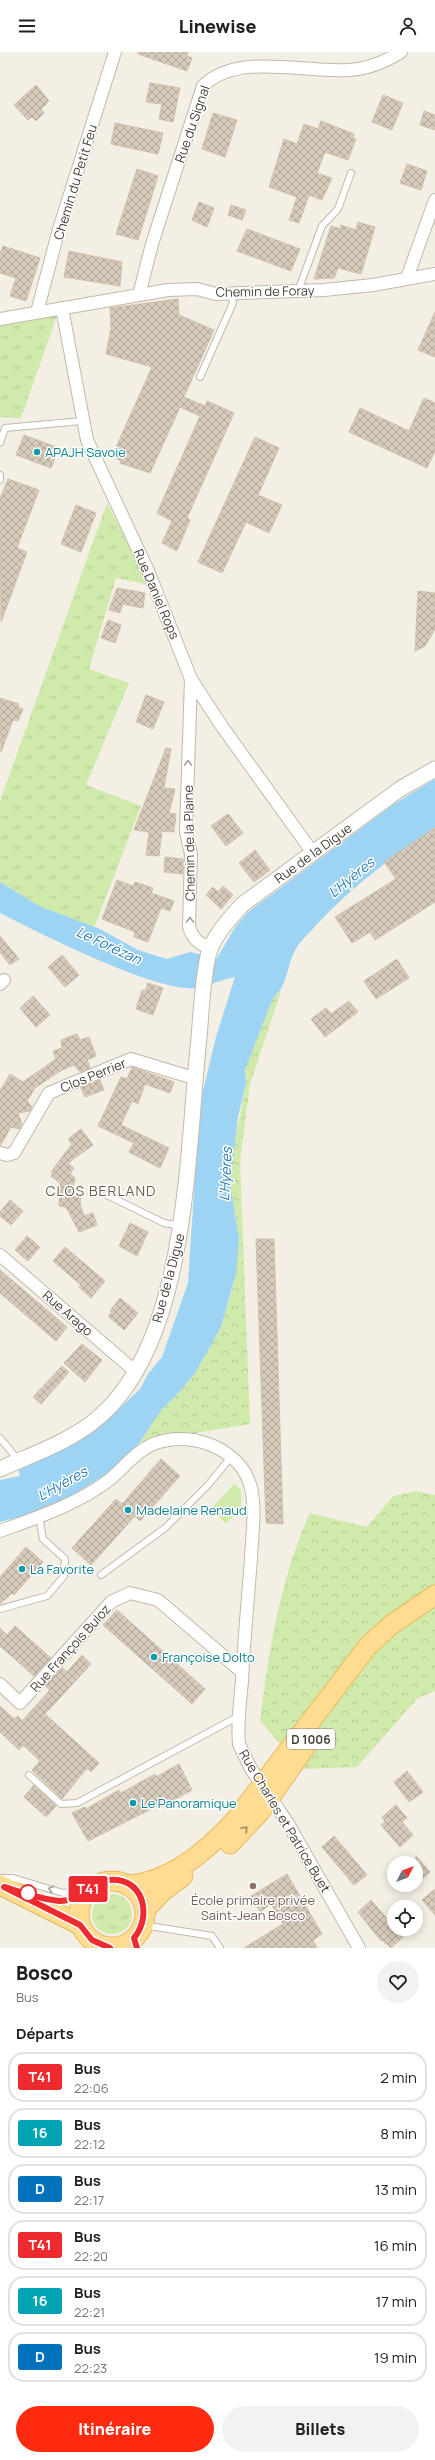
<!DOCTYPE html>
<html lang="fr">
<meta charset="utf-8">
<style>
body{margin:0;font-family:Manrope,sans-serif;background:#f2f2f2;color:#202124;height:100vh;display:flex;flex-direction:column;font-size:15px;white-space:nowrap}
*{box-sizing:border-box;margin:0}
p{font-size:13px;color:#757577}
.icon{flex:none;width:22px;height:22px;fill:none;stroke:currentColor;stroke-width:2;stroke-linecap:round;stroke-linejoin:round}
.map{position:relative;height:1896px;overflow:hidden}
.sheet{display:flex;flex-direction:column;background:#fff;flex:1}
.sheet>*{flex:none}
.badge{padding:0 8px;border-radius:3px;font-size:14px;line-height:26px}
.needle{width:26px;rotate:48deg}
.controls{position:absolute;left:387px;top:1804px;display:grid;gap:8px}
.controls a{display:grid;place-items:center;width:36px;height:36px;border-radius:50%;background:#fff;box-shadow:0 2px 10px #0003;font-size:20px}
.map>.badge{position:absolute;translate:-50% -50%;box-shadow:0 0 0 2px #fff}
h2{padding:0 16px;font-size:15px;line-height:36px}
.round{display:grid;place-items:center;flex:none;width:42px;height:42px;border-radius:21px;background:#f2f2f2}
.overview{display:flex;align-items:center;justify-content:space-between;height:68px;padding:0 16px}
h1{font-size:19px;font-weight:800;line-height:30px}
.action{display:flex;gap:8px;margin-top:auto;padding:8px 16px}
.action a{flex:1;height:46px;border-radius:24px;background:#ff2b10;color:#fff;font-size:16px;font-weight:800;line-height:46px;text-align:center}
.action a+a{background:#f2f2f2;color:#202124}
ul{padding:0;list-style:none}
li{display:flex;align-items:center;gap:12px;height:50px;margin:0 8px 6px;padding:0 8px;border:2px solid #e0e0e0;border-radius:16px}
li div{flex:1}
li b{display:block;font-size:15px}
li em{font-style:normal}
li .badge{min-width:44px;font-weight:700;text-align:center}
header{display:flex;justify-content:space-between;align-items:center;height:52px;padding:0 16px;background:#fff;font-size:18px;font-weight:800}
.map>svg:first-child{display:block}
.grass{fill:url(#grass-tufts)}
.forest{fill:url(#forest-crowns)}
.garden{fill:#d0eaab}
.water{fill:#9dd4f4}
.building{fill:url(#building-cross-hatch);stroke:#d1c1ac}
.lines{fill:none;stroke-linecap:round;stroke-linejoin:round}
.service-casing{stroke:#c2b9aa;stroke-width:8}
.minor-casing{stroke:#c2b9aa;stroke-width:14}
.tertiary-casing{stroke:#c2b9aa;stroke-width:17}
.primary-casing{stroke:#eaba5c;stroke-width:21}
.service{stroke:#fff;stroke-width:6}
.minor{stroke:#fff;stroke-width:12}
.tertiary{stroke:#fff;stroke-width:15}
.primary{stroke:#ffdc92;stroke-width:19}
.oneway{stroke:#a29e9a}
.oneway2{stroke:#99855e}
.line-casing{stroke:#fff;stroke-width:9}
.line{stroke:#ec2a2f;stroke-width:6}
.culture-dot{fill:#0f9aa8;stroke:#fff;stroke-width:1.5}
.education-dot{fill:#8d6e63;stroke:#fff;stroke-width:1.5}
.stop-dot{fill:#fff;stroke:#ec2a2f;stroke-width:2}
.labels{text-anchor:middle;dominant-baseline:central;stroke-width:3;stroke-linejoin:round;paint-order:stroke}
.shield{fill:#fff;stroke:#7e7871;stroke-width:1}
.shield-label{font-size:12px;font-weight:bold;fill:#463e34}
.street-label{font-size:13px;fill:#463e34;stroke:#fff}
.culture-label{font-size:13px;fill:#0d838f;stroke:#fff;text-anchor:start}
.education-label{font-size:13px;fill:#785e54;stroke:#fff}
.water-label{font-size:14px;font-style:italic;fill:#267bb0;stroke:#fff}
.neighbourhood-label{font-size:14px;letter-spacing:1px;fill:#6a5c4b;stroke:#fff}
</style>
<header><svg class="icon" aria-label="menu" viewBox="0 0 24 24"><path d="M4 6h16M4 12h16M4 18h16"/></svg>Linewise<svg class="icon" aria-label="person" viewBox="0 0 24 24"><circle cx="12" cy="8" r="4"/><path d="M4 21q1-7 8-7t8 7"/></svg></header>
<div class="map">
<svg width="435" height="1896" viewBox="0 0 435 1896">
<defs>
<pattern id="grass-tufts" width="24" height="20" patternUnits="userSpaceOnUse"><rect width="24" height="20" fill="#d0eaab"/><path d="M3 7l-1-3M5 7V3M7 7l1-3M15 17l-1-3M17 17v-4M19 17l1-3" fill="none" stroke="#b4ca94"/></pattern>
<pattern id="forest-crowns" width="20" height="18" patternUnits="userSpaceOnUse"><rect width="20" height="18" fill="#d0eaab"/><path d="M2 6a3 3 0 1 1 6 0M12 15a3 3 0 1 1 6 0" fill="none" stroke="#b4ca94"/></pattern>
<pattern id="building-cross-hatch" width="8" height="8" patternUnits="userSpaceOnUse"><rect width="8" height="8" fill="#d6caba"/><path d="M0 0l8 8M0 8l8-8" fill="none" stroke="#afa598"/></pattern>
</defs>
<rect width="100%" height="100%" fill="#f3efe5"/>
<g class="grass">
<path d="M 60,255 L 21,366 L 0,365 L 0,265 Z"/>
<path d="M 107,451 L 150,533 L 116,526 L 89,617 L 129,631 L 86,733 L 141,754 L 94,876 L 39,854 L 0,830 L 0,749 Z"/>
<circle cx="112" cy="1862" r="20"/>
</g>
<g class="forest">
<path d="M 281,939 L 250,1032 L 240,1109 L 250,1372 L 140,1390 L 162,1357 L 174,1346 L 196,1320 L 221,1275 L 234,1231 L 239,1186 L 230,1132 L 233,1099 L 246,1032 L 245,1018 L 273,946 Z"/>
<path d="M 416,1439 L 435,1443 L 435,1639 L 417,1647 L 357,1715 L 303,1717 L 260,1669 C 269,1598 280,1527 310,1461 L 367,1475 L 393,1444 Z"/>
</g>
<path class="garden" d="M 234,1432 L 241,1438 L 241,1456 L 226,1472 L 211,1457 Z"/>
<path class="water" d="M 435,727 L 435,776 C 392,804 352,835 317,872 C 311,880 302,887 297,895 C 286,912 289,933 273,946 L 245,1018 L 246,1032 L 238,1065 L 230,1132 L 239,1186 L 236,1222 L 221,1275 L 196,1320 L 174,1346 L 162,1357 L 140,1390 L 113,1418 L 78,1440 L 38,1460 L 0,1470 L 0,1428 L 20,1424 L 18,1416 L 104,1371 L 140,1337 L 148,1322 L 162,1305 L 188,1231 L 200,1051 L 216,985 L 235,925 C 222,927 210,934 197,936 C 157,941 39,881 0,861 L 0,830 L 39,854 L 100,877 L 138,898 L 167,907 L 190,900 L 217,906 L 236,874 L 248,860 L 394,752 Z"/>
<g class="building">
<path d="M 138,0 L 188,0 L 187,4 L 192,6 L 187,19 L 138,2 Z"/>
<path d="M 150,31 L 180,36 L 173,70 L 159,67 L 162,52 L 146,50 Z"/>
<path d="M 36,33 L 49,49 L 41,57 L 44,61 L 36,69 L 32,65 L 28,68 L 14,53 Z"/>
<path d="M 383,43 L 403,51 L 392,78 L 372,70 Z"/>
<path d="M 424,59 L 435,63 L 435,78 L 420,73 Z"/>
<path d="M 213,61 L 237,68 L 225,105 L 202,97 Z"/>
<path d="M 321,69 L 354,82 L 353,86 L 356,87 L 348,108 L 325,100 L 317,121 L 332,126 L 322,148 L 309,143 L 299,171 L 289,168 L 297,145 L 269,135 L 284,87 L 297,92 L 304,72 L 318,77 Z"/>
<path d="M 115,71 L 163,81 L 158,102 L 111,92 Z"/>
<path d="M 407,112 L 427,119 L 421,138 L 400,131 Z"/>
<path d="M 137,117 L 158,124 L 138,188 L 116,182 Z"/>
<path d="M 199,150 L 214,156 L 207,175 L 192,168 Z"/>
<path d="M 231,153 L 246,158 L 242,168 L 228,163 Z"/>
<path d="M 358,170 L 375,175 L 361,222 L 338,216 L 334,226 L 314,227 L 331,174 L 340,177 L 341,173 L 356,178 Z"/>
<path d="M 247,177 L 300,197 L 291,219 L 237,199 Z"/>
<path d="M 3,194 L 40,206 L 26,249 L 10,244 L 16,226 L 0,221 L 0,202 Z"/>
<path d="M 69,199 L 122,210 L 120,234 L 64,225 Z"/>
<path d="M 178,247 L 179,263 L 214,278 L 184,345 L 205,354 L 207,349 L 234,361 L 187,466 L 190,468 L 177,499 L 162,491 L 172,469 L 157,461 L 200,364 L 180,355 L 150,421 L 120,411 L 121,409 L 112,404 L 152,315 L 106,302 L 111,276 L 110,256 Z"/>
<path d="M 435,260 L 435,305 L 418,298 Z"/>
<path d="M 424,346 L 435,351 L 435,399 L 427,416 L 349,380 L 360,356 L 409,379 Z"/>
<path d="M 24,383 L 59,396 L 51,416 L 16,403 Z"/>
<path d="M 255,385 L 279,396 L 258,443 L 282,453 L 269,481 L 246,470 L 222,521 L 198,510 Z"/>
<path d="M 8,427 L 39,438 L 17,496 L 27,500 L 1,570 L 0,447 Z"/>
<path d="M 76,453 L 96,461 L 81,500 L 61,492 Z"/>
<path d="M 117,536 L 145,541 L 143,556 L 123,552 L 120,561 L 109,558 Z"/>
<path d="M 418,539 L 435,541 L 435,577 L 425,594 L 415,599 Z"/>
<path d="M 108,568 L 121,573 L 115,591 L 101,586 Z"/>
<path d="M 146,643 L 164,650 L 153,677 L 136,670 Z"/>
<path d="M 0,646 L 19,652 L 18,655 L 23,657 L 18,669 L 13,668 L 1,700 Z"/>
<path d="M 166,696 L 171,697 L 164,736 L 175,737 L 169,761 L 176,762 L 174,780 L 162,779 L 159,804 L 146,803 L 149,780 L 134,778 Z"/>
<path d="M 228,762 L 243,781 L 226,794 L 211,774 Z"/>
<path d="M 435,776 L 435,850 L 375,888 L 370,880 L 352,891 L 335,865 L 396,827 L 384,810 Z"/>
<path d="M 255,798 L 270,818 L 254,830 L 239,811 Z"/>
<path d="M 165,805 L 183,807 L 183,822 L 164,820 Z"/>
<path d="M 117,828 L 133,834 L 135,830 L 153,836 L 151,841 L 174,849 L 170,859 L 161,856 L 148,890 L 134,885 L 135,880 L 102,867 Z"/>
<path d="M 223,834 L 233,843 L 221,857 L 206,843 L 213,835 L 218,840 Z"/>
<path d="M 0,884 L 19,907 L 10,913 L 0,900 Z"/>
<path d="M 62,903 L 79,923 L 65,935 L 48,915 Z"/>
<path d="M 397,907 L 409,926 L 376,947 L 364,929 Z"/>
<path d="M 148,931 L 163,936 L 153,963 L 136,957 L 142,938 L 145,939 Z"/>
<path d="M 33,944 L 50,963 L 36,975 L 20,956 Z"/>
<path d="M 349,949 L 358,960 L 325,985 L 311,967 L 326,956 L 331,962 Z"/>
<path d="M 77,982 L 80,988 L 89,985 L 96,1004 L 87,1008 L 90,1016 L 80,1020 L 74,1013 L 60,1019 L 35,1036 L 27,1049 L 32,1055 L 30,1059 L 18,1061 L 22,1072 L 19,1077 L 11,1075 L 0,1094 L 0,1039 L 10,1022 L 23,1030 L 56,1007 L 53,999 L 62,996 L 61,988 Z"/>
<path d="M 132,1015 L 174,1030 L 170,1041 L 145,1032 L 138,1052 L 132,1049 L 121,1073 L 169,1096 L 160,1116 L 129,1100 L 134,1091 L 98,1074 L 121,1025 L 127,1027 Z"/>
<path d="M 100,1028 L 104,1038 L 85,1045 L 81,1036 Z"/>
<path d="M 81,1077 L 93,1093 L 68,1111 L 74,1116 L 70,1122 L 75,1126 L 72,1143 L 81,1144 L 80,1151 L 84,1164 L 93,1161 L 97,1173 L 79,1180 L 66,1155 L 59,1154 L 60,1131 L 51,1124 L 53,1122 L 51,1120 L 72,1092 L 68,1087 Z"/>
<path d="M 10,1148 L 23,1159 L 11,1173 L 0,1164 L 0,1160 Z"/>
<path d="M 130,1171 L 148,1180 L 137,1204 L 119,1194 Z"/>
<path d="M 27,1184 L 40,1195 L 28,1209 L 15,1198 Z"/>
<path d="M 256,1187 L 274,1187 L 283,1472 L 266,1471 Z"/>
<path d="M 65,1195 L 105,1229 L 91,1246 L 79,1235 L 81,1233 L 53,1209 Z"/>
<path d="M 0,1218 L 67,1275 L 56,1289 L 0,1241 Z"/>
<path d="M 120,1246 L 138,1261 L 124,1278 L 108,1264 L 112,1260 L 110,1259 Z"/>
<path d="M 82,1292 L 102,1308 L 85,1330 L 64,1311 Z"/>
<path d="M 62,1314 L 69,1320 L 41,1352 L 33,1345 Z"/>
<path d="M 161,1407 L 180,1424 L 140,1469 L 135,1464 L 91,1513 L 72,1496 L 116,1447 L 122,1452 Z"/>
<path d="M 26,1495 L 43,1510 L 14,1543 L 12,1541 L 0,1552 L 0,1525 Z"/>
<path d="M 117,1558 L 205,1637 L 192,1652 L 103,1573 Z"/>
<path d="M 15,1574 L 51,1606 L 34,1624 L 0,1594 L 0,1576 L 7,1583 Z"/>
<path d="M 82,1603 L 91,1612 L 45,1662 L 99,1711 L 91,1720 L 87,1716 L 62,1747 L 32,1718 L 40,1709 L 23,1693 L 19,1698 L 0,1680 L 0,1654 L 14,1667 L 18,1664 L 22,1669 L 50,1638 L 45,1634 L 62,1616 L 67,1620 Z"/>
<path d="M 179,1712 L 192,1738 L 158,1757 L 157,1754 L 88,1789 L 72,1761 L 85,1755 L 86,1757 L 119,1738 L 121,1741 L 155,1722 L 156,1725 Z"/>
<path d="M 407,1719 L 423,1740 L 409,1750 L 394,1730 Z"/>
<path d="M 34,1733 L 56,1754 L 46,1765 L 24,1745 Z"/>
<path d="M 396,1753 L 407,1766 L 402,1770 L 413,1783 L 400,1795 L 381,1773 L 385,1770 L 382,1765 Z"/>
<path d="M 334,1784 L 367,1823 L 354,1833 L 322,1795 Z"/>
<path d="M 416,1804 L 430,1820 L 416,1832 Z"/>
<path d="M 287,1822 L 322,1882 L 313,1888 L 317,1896 L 244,1896 L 283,1872 L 271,1852 L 260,1860 L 251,1844 Z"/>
<path d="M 435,1837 L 435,1863 L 422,1848 Z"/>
<path d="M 371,1848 L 403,1885 L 391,1896 L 382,1888 L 381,1889 L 358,1860 Z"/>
</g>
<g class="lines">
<defs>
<g id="service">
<path d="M 298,239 L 322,174 L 338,157 L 351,121"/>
<path d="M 200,325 L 233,251 L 231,241"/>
<path d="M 0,391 L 5,376 L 82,369"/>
<path d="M 0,423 L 0,428"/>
<path d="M 107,1143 L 164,1171 L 181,1174"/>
<path d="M 0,1386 L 19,1409"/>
<path d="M 101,1523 L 165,1476 L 208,1433 L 231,1405"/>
<path d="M 0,1557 L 47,1544 L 64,1524 L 65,1507 L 43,1487 L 39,1464"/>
<path d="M 29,1723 L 61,1752 L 77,1751 L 239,1664"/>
<path d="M 1,1826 L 13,1826 L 63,1841 L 89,1837"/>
<path d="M 143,1873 L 212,1884 L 220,1896"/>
</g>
<g id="minor">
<path d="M 407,226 L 435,148"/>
<path d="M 139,243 L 152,192 L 203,34 C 237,0 301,21 349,18 C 368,17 385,10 401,0"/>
<path d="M 62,256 L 87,388 L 149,521 L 191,627 L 221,673 L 313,801"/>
<path d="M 37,260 L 59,177 L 115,0"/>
<path d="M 0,267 L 168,238 L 197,237 L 216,242 L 324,238 L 373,233 L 435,222"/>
<path d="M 191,627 L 186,780 L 191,802 L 189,874 C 192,886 198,892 211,896"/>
<path d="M 0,932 L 4,928"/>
<path d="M 0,1101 L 7,1103 L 14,1101 L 49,1041 L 131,1007 L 187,1024 L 195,1025"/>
<path d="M 0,1203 L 136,1320"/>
<path d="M 0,1479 C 36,1466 78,1452 109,1428 C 125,1415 138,1396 159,1390 C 194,1379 242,1398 251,1436 C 256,1459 252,1483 251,1506 C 248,1547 244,1588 242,1629 C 240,1650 237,1671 239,1692 L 251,1717 L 287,1770 L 359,1896"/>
<path d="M 0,1632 L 20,1651 L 111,1550 L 130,1541 L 158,1548 L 242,1620"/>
</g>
<path id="tertiary" d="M 0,1417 C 33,1402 72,1389 99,1365 C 189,1288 187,1096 199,986 C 201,963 203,917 210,897 C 217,880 231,865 243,852 L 400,737 L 435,717"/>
<g id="primary">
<path d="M 230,1792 L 260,1760 L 306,1694"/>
<circle cx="112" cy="1862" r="33"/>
<path d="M 0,1833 L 80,1873"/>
<path d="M 129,1833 C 171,1830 209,1797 236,1767 L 368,1594 L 391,1573 L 435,1543"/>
<path d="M 145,1858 L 163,1839 L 183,1824"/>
</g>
</defs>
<use href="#service" class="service-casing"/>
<use href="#minor" class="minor-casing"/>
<use href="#tertiary" class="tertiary-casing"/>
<use href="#primary" class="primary-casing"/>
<use href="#service" class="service"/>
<use href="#minor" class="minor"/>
<use href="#tertiary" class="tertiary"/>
<use href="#primary" class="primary"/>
</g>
<defs><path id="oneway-chevron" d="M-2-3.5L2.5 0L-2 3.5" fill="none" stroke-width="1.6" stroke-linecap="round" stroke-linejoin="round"/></defs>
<g class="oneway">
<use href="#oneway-chevron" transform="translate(188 711) rotate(-89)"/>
<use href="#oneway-chevron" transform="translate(190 868) rotate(-89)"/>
<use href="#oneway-chevron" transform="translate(51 1837) rotate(-164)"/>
</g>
<use class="oneway2" href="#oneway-chevron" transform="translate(245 1777) rotate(-47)"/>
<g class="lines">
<defs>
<path id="line" d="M 110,1896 L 92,1888 L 80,1873 L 4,1835 C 21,1840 43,1848 61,1849 C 80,1849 90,1830 108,1828 C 143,1824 153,1863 134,1886 L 137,1896"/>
</defs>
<use href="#line" class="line-casing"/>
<use href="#line" class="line"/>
</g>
<g class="culture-dot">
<circle cx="37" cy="400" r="4"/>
<circle cx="128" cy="1458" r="4"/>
<circle cx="22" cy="1517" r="4"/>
<circle cx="154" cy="1605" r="4"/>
<circle cx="133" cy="1751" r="4"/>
</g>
<circle class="education-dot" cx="253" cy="1834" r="4"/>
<circle class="stop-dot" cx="28" cy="1841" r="8"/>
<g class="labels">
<rect class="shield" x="287" y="1677" width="48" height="20" rx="3"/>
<g class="shield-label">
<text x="311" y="1687">D 1006</text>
</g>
<g class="street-label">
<text transform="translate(192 72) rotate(-71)">Rue du Signal</text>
<text transform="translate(75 130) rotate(-73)">Chemin du Petit Feu</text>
<text transform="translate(265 239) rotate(-1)">Chemin de Foray</text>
<text transform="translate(157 542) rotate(67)">Rue Daniel Rops</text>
<text transform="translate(189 791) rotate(-91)">Chemin de la Plaine</text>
<text transform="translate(313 801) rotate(-36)">Rue de la Digue</text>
<text transform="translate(93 1023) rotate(-22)">Clos Perrier</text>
<text transform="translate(168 1226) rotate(-75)">Rue de la Digue</text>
<text transform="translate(68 1261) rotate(41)">Rue Arago</text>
<text transform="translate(70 1596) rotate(-48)">Rue François Buloz</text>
<text transform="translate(285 1769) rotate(59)">Rue Charles et Patrice Buet</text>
</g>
<g class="culture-label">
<text x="45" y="400">APAJH Savoie</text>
<text x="136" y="1458">Madelaine Renaud</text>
<text x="30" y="1517">La Favorite</text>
<text x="162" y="1605">Françoise Dolto</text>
<text x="141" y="1751">Le Panoramique</text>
</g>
<g class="education-label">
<text x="253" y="1848">École primaire privée<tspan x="253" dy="15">Saint-Jean Bosco</tspan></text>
</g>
<g class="water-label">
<text transform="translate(351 825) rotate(-39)">L'Hyères</text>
<text transform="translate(109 893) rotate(25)">Le Forézan</text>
<text transform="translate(225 1122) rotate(-87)">L'Hyères</text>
<text transform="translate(62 1431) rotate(-29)">L'Hyères</text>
</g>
<g class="neighbourhood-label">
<text x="101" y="1138">CLOS BERLAND</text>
</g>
</g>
</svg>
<div class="controls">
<a><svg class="needle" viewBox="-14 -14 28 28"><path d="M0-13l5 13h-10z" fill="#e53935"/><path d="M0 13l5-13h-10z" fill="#757577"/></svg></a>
<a><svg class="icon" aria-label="locate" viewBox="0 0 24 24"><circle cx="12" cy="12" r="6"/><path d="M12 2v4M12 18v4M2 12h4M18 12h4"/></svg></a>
</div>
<b class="badge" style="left:88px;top:1837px;background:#ec2a2f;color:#fff">T41</b>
</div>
<section class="sheet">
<div class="overview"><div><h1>Bosco</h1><p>Bus</p></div><a class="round"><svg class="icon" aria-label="heart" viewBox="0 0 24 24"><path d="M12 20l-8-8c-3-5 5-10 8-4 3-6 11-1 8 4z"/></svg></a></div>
<h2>Départs</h2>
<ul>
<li><span class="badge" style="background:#ec2a2f;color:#fff">T41</span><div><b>Bus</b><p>22:06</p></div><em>2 min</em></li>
<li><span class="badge" style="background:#00a3b4;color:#fff">16</span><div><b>Bus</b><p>22:12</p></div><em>8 min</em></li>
<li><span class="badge" style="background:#0072bc;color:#fff">D</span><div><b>Bus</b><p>22:17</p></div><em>13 min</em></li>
<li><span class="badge" style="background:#ec2a2f;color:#fff">T41</span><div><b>Bus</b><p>22:20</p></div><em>16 min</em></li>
<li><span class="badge" style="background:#00a3b4;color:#fff">16</span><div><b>Bus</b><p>22:21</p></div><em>17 min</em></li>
<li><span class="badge" style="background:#0072bc;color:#fff">D</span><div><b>Bus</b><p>22:23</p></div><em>19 min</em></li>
</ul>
<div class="action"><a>Itinéraire</a><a>Billets</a></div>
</section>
